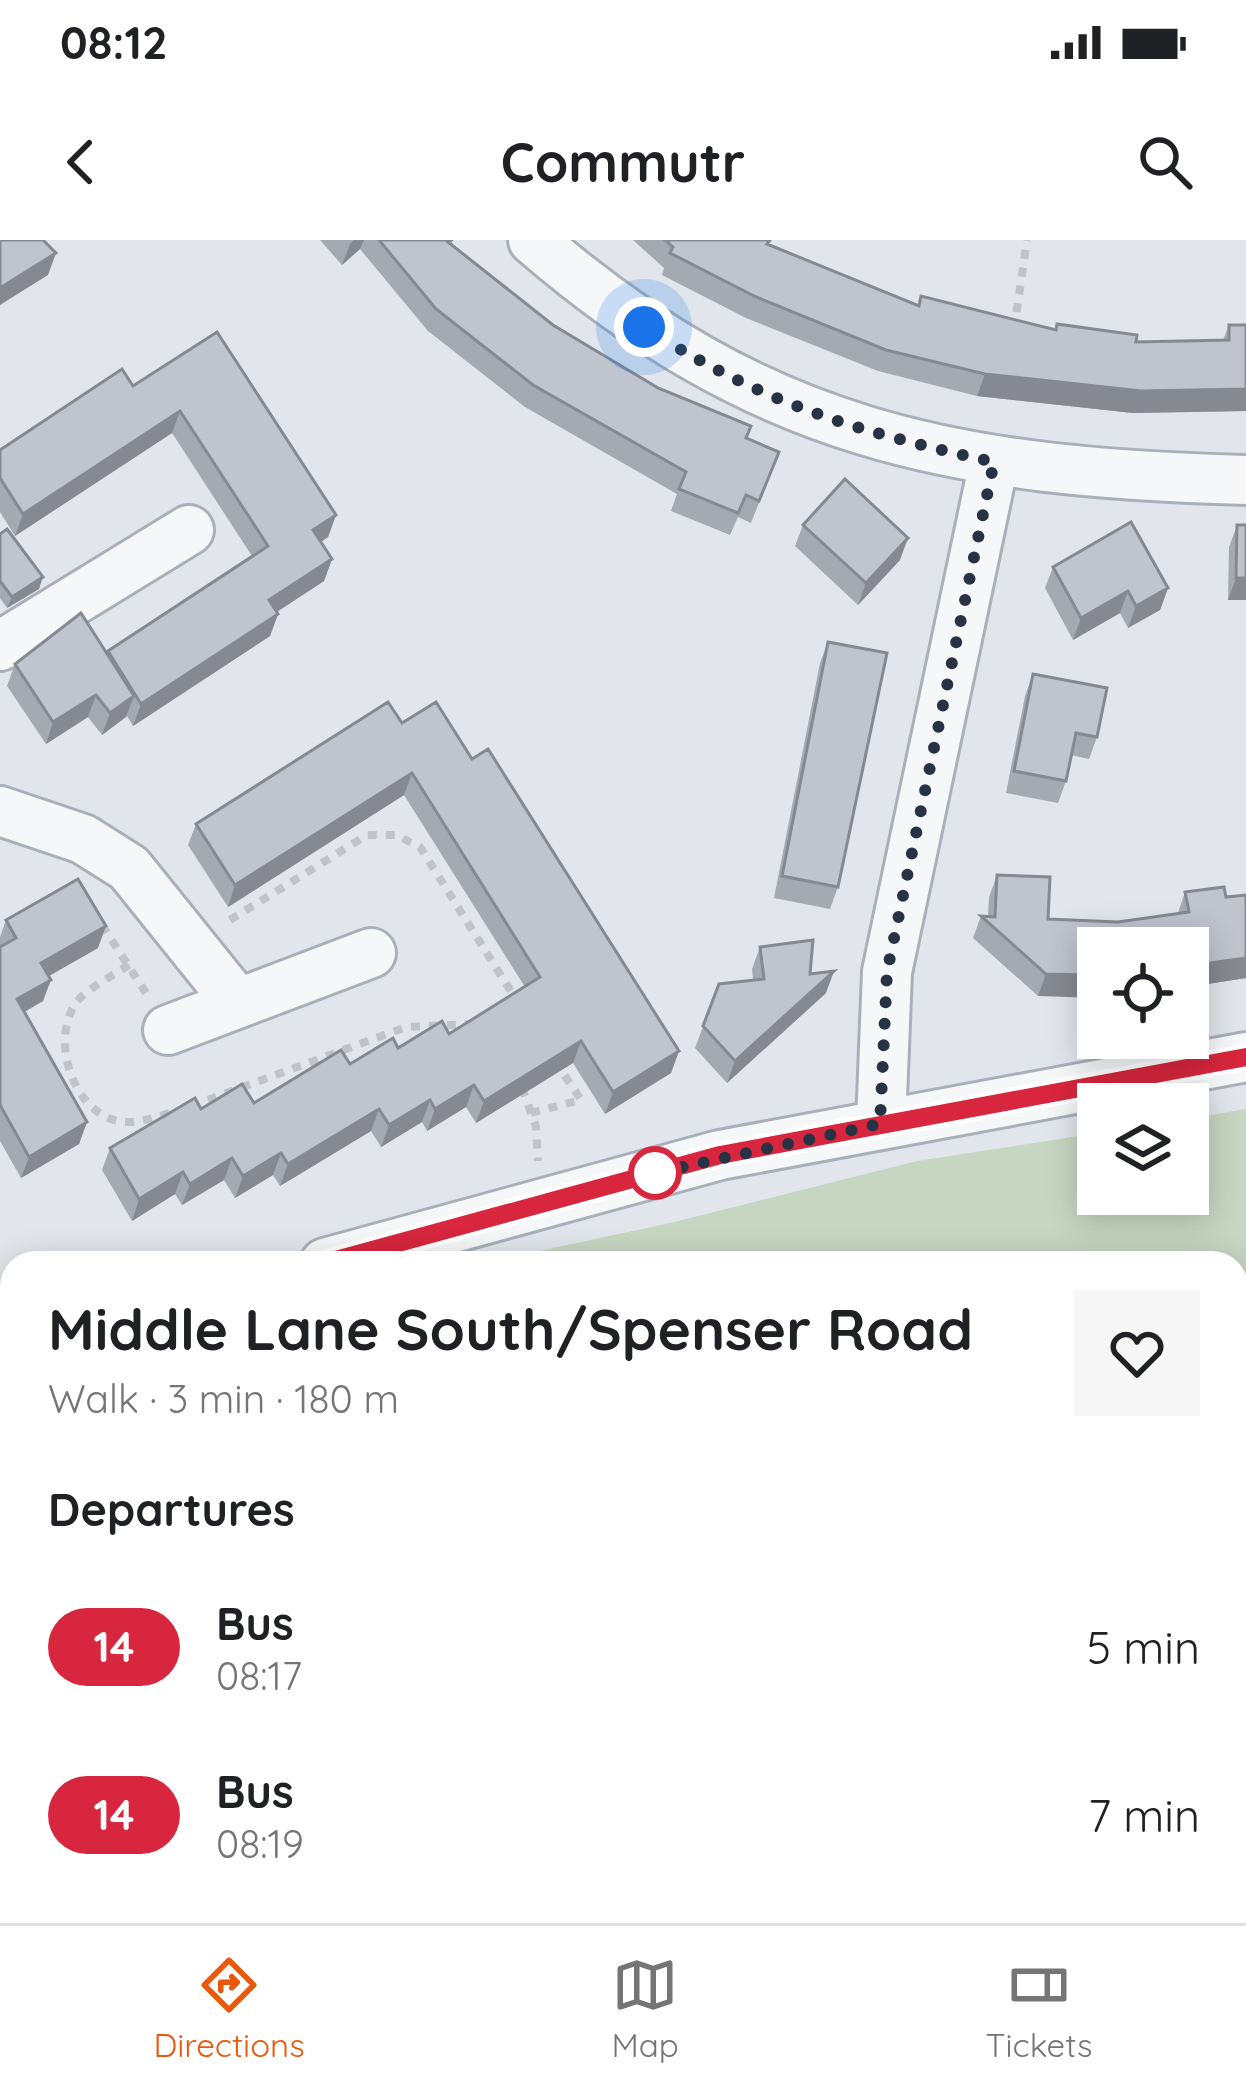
<!DOCTYPE html>
<meta charset="utf-8">
<style>
body{margin:0;font-family:Quicksand,sans-serif;background:#f6f6f6;color:#202124;height:100vh;display:flex;flex-direction:column;font-size:45px;white-space:nowrap}
*{box-sizing:border-box;margin:0}
p{font-size:39px;color:#757577}
.icon{flex:none;width:66px;height:66px;fill:none;stroke:currentColor;stroke-width:2;stroke-linecap:round;stroke-linejoin:round}
.map{position:relative;flex:1;overflow:hidden}
.details{position:absolute;left:0px;top:1011px;width:1248px;height:672px;display:flex;flex-direction:column;background:#fff;border-radius:36px 36px 0 0;box-shadow:0 6px 30px #0003}
.details>*{flex:none}
.badge{padding:0 24px;border-radius:39px;font-size:42px;line-height:78px}
.fabs{position:absolute;left:1077px;top:687px;display:grid;gap:24px}
.fabs a{display:grid;place-items:center;width:132px;height:132px;border-radius:0px;background:#fff;box-shadow:0 6px 30px #0003;font-size:60px}
.you{position:absolute;width:60px;height:60px;margin:-30px;border:9px solid #fff;border-radius:50%;background:#1a73e8;box-shadow:0 0 0 18px #1a73e833}
.map>.badge{position:absolute;translate:-50% -50%;box-shadow:0 0 0 6px #fff}
h2{padding:0 48px;font-size:45px;line-height:108px}
.round{display:grid;place-items:center;flex:none;width:126px;height:126px;border-radius:0px;background:#f6f6f6}
.summary{display:flex;align-items:center;justify-content:space-between;height:204px;padding:0 48px}
h1{font-size:57px;font-weight:700;line-height:90px}
ul{padding:0;list-style:none}
li{display:flex;align-items:center;gap:36px;height:168px;padding:0 48px}
li div{flex:1}
li b{display:block;font-size:45px}
li em{font-style:normal}
li .badge{min-width:132px;font-weight:700;text-align:center}
.status{display:flex;justify-content:space-between;align-items:center;height:84px;padding:0 60px;background:#fff;direction:ltr}
.status svg{height:33px;fill:currentColor}
header{display:flex;justify-content:space-between;align-items:center;height:156px;padding:0 48px;background:#fff;font-size:54px;font-weight:700}
.dock{display:flex;justify-content:space-around;align-items:center;height:168px;border-top:3px solid #e0e0e0;background:#fff;font-size:33px;color:#757577}
.dock a{display:grid;justify-items:center;gap:6px}
.dock .current{color:#ea580c}
.map>svg:first-child{display:block}
.green{fill:#c7d6c2}
.lines{fill:none;stroke-linecap:round;stroke-linejoin:round}
.minor-casing{stroke:#aab0ba;stroke-width:54}
.path{stroke:#c0c4ca;stroke-width:8;stroke-dasharray:9 9;stroke-linecap:butt}
.minor{stroke:#f5f7f9;stroke-width:48}
.wall{fill:#a4a9b2}
.shaded-wall{fill:#868991}
.building{fill:#bfc4cf;stroke:#868991;stroke-width:3}
.line-casing{stroke:#fff;stroke-width:27}
.line{stroke:#d7263d;stroke-width:18}
.walk{stroke:#283245;stroke-width:12;stroke-dasharray:0 21.6}
.stop-dot{fill:#fff;stroke:#d7263d;stroke-width:6}
</style>
<div class="status"><b>08:12</b><svg viewBox="0 0 49 12"><path d="M0 12V9h3v3zM5 12V6h3v6zM10 12V3h3v9zM15 12V0h3v12zM26 1h20v11H26zM47 4h2v5h-2z"/></svg></div>
<header><svg class="icon" aria-label="back" viewBox="0 0 24 24"><path d="M15 5l-7 7 7 7"/></svg>Commutr<svg class="icon" aria-label="search" viewBox="0 0 24 24"><circle cx="10" cy="10" r="6"/><path d="M15 15l6 6"/></svg></header>
<div class="map">
<svg width="1246" height="1683" viewBox="0 0 1246 1683">
<rect width="100%" height="100%" fill="#e2e6ec"/>
<path class="green" d="M 1246,869 L 1246,1683 L 0,1683 L 0,1149 L 12,1146 L 12,1671 L 1236,1671 L 1236,1023 L 483,1023 L 670,983 L 917,921 L 1098,893 L 1098,954 L 1188,954 L 1188,879 Z"/>
<g class="lines">
<defs>
<g id="minor">
<path d="M 533,0 C 760,196 954,232 1246,240"/>
<path d="M 0,406 L 189,290"/>
<path d="M 0,571 L 83,599 L 129,628 L 236,761"/>
<path d="M 168,790 L 371,713"/>
<path d="M 881,884 L 887,732 L 994,222"/>
<path d="M 325,1023 L 720,915 L 1246,817"/>
<path d="M 0,1113 L 12,1110"/>
</g>
</defs>
<use href="#minor" class="minor-casing"/>
<g class="path">
<path d="M 1014,90 L 1027,0"/>
<path d="M 230,680 L 367,595 L 396,595 L 420,607 L 517,761"/>
<path d="M 102,685 L 146,753"/>
<path d="M 129,725 C 114,735 94,745 81,757 C 49,790 68,863 111,879 C 131,887 157,877 176,871"/>
<path d="M 522,848 L 536,887 L 538,921"/>
<path d="M 191,866 L 406,787 L 473,784"/>
<path d="M 531,873 L 581,860 L 557,824"/>
<path d="M 1236,1255 L 1246,1244"/>
<path d="M 798,1671 L 804,1683"/>
<path d="M 924,1683 L 931,1671"/>
</g>
<use href="#minor" class="minor"/>
</g>
<g class="wall">
<path d="M 320,0 L 453,0 L 451,5 L 553,85 L 746,198 L 779,212 L 751,283 L 738,277 L 730,295 L 671,271 L 677,254 L 525,167 L 428,91 L 360,9 L 342,25 Z"/>
<path d="M 633,0 L 770,0 L 769,5 L 918,65 L 1054,90 L 1057,84 L 1136,102 L 1223,100 L 1229,85 L 1246,171 L 1133,173 L 977,156 L 878,131 L 746,78 L 662,35 L 664,28 Z"/>
<path d="M 217,92 L 336,275 L 328,297 L 321,302 L 332,319 L 324,341 L 277,372 L 278,374 L 270,396 L 133,486 L 127,476 L 102,495 L 88,477 L 46,504 L 7,446 L 15,424 L 107,414 L 108,411 L 252,316 L 172,193 L 15,296 L 0,272 L 0,210 L 133,146 Z"/>
<path d="M 803,285 L 900,320 L 858,365 L 795,306 Z"/>
<path d="M 1237,285 L 1246,285 L 1246,360 L 1228,360 L 1229,307 Z"/>
<path d="M 0,294 L 39,349 L 7,368 L 0,358 Z"/>
<path d="M 1053,327 L 1168,348 L 1160,370 L 1128,388 L 1120,373 L 1073,400 L 1045,348 Z"/>
<path d="M 828,402 L 838,647 L 830,669 L 774,658 L 820,423 Z"/>
<path d="M 1033,434 L 1097,497 L 1089,519 L 1071,515 L 1066,541 L 1058,563 L 1006,553 L 1025,456 Z"/>
<path d="M 402,483 L 472,519 L 679,811 L 671,833 L 605,874 L 573,823 L 476,883 L 466,867 L 427,891 L 422,882 L 381,907 L 371,891 L 280,946 L 273,935 L 235,958 L 224,940 L 182,965 L 175,954 L 132,981 L 102,930 L 110,908 L 201,869 L 254,863 L 350,824 L 449,794 L 525,747 L 404,555 L 228,667 L 188,605 L 196,584 Z"/>
<path d="M 997,635 L 1048,679 L 1118,682 L 1178,673 L 1185,652 L 1226,657 L 1246,655 L 1246,738 L 1188,747 L 1188,708 L 1038,756 L 973,698 L 981,676 L 988,676 L 989,657 Z"/>
<path d="M 6,680 L 98,708 L 49,736 L 43,761 L 25,772 L 87,882 L 79,904 L 21,938 L 0,901 L 0,697 Z"/>
<path d="M 760,707 L 810,734 L 826,753 L 727,843 L 695,808 L 719,744 L 753,740 L 752,729 Z"/>
</g>
<g class="shaded-wall">
<path d="M 354,0 L 364,0 L 360,9 L 342,25 L 350,4 Z"/>
<path d="M 56,13 L 48,35 L 0,65 L 0,48 Z"/>
<path d="M 985,134 L 1246,149 L 1246,171 L 1133,173 L 977,156 Z"/>
<path d="M 180,171 L 172,193 L 15,296 L 23,274 Z"/>
<path d="M 336,275 L 328,297 L 305,312 L 313,290 Z"/>
<path d="M 908,298 L 900,320 L 858,365 L 866,343 Z"/>
<path d="M 332,319 L 324,341 L 261,382 L 269,360 Z"/>
<path d="M 43,337 L 39,349 L 7,368 L 12,357 Z"/>
<path d="M 1236,338 L 1246,338 L 1246,360 L 1228,360 Z"/>
<path d="M 1168,348 L 1160,370 L 1128,388 L 1136,366 Z"/>
<path d="M 1128,351 L 1120,373 L 1073,400 L 1081,378 Z"/>
<path d="M 278,374 L 270,396 L 133,486 L 141,464 Z"/>
<path d="M 96,455 L 88,477 L 46,504 L 53,482 Z"/>
<path d="M 134,456 L 126,477 L 102,495 L 110,473 Z"/>
<path d="M 412,533 L 404,555 L 228,667 L 235,645 Z"/>
<path d="M 106,686 L 98,708 L 33,745 L 41,723 Z"/>
<path d="M 1246,718 L 1246,738 L 1188,747 L 1188,726 Z"/>
<path d="M 834,731 L 826,753 L 727,843 L 735,821 Z"/>
<path d="M 1046,734 L 1098,735 L 1098,758 L 1038,756 Z"/>
<path d="M 51,740 L 43,761 L 9,780 L 17,759 Z"/>
<path d="M 581,801 L 573,823 L 476,883 L 484,861 Z"/>
<path d="M 679,811 L 671,833 L 605,874 L 613,852 Z"/>
<path d="M 474,845 L 466,867 L 427,891 L 435,869 Z"/>
<path d="M 430,860 L 422,882 L 381,907 L 389,885 Z"/>
<path d="M 379,869 L 371,891 L 280,946 L 288,924 Z"/>
<path d="M 87,882 L 79,904 L 21,938 L 29,917 Z"/>
<path d="M 281,913 L 273,935 L 235,958 L 243,936 Z"/>
<path d="M 232,918 L 224,940 L 182,965 L 190,944 Z"/>
<path d="M 183,932 L 175,954 L 132,981 L 139,959 Z"/>
</g>
<g class="building">
<path d="M 0,0 L 43,0 L 56,13 L 0,48 Z"/>
<path d="M 379,0 L 451,0 L 448,2 L 553,85 L 658,148 L 751,186 L 746,198 L 779,212 L 759,261 L 746,255 L 738,273 L 679,249 L 686,232 L 533,145 L 436,69 Z"/>
<path d="M 665,0 L 770,0 L 767,4 L 919,66 L 921,56 L 1056,90 L 1057,84 L 1137,95 L 1136,102 L 1229,100 L 1229,85 L 1246,85 L 1246,149 L 1141,151 L 985,134 L 886,110 L 754,56 L 670,13 L 673,7 Z"/>
<path d="M 217,92 L 336,275 L 313,290 L 332,319 L 269,360 L 278,374 L 141,464 L 108,411 L 268,306 L 180,171 L 23,274 L 0,238 L 0,210 L 122,129 L 133,146 Z"/>
<path d="M 845,239 L 908,298 L 866,343 L 803,285 Z"/>
<path d="M 1131,282 L 1168,348 L 1136,366 L 1128,351 L 1081,378 L 1053,327 Z"/>
<path d="M 1237,285 L 1246,285 L 1246,338 L 1236,338 Z"/>
<path d="M 7,289 L 43,337 L 12,357 L 0,341 L 0,294 Z"/>
<path d="M 81,373 L 134,456 L 110,473 L 96,455 L 53,482 L 15,424 Z"/>
<path d="M 828,402 L 887,413 L 838,647 L 782,636 Z"/>
<path d="M 1033,434 L 1107,448 L 1097,497 L 1076,493 L 1066,541 L 1014,531 Z"/>
<path d="M 388,462 L 402,483 L 436,462 L 472,519 L 488,509 L 679,811 L 613,852 L 581,801 L 484,861 L 474,845 L 435,869 L 430,860 L 389,885 L 379,869 L 288,924 L 281,913 L 243,936 L 232,918 L 190,944 L 183,932 L 139,959 L 110,908 L 195,858 L 201,869 L 242,844 L 254,863 L 341,810 L 350,824 L 393,798 L 398,808 L 442,781 L 449,794 L 540,737 L 412,533 L 235,645 L 196,584 Z"/>
<path d="M 997,635 L 1050,637 L 1048,679 L 1118,682 L 1189,672 L 1185,652 L 1224,647 L 1226,657 L 1246,655 L 1246,718 L 1188,726 L 1188,708 L 1098,708 L 1098,735 L 1046,734 L 981,676 L 995,677 Z"/>
<path d="M 78,639 L 106,686 L 41,723 L 51,740 L 17,759 L 87,882 L 29,917 L 0,865 L 0,707 L 16,698 L 6,680 Z"/>
<path d="M 813,700 L 810,734 L 834,731 L 735,821 L 703,786 L 719,744 L 764,739 L 760,707 Z"/>
</g>
<g class="lines">
<defs>
<path id="line" d="M 325,1023 L 720,915 L 1246,817"/>
</defs>
<use href="#line" class="line-casing"/>
<use href="#line" class="line"/>
<path class="walk" d="M 644,87 C 766,165 855,191 994,222 L 887,732 L 880,884 L 655,933"/>
</g>
<circle class="stop-dot" cx="655" cy="933" r="24"/>
</svg>
<div class="fabs">
<a><svg class="icon" aria-label="locate" viewBox="0 0 24 24"><circle cx="12" cy="12" r="6"/><path d="M12 2v4M12 18v4M2 12h4M18 12h4"/></svg></a>
<a><svg class="icon" aria-label="layers" viewBox="0 0 24 24"><path d="M12 4l9 5-9 5-9-5zM3 14l9 5 9-5"/></svg></a>
</div>
<div class="you" style="left:644px;top:87px"></div>
<section class="details">
<div class="summary"><div><h1>Middle Lane South/Spenser Road</h1><p>Walk · 3 min · 180 m</p></div><a class="round"><svg class="icon" aria-label="heart" viewBox="0 0 24 24"><path d="M12 20l-8-8c-3-5 5-10 8-4 3-6 11-1 8 4z"/></svg></a></div>
<h2>Departures</h2>
<ul>
<li><span class="badge" style="background:#d7263d;color:#fff">14</span><div><b>Bus</b><p>08:17</p></div><em>5 min</em></li>
<li><span class="badge" style="background:#d7263d;color:#fff">14</span><div><b>Bus</b><p>08:19</p></div><em>7 min</em></li>
</ul>
</section>
</div>
<nav class="dock">
<a class="current"><svg class="icon" aria-label="directions" viewBox="0 0 24 24"><path d="M12 3l9 9-9 9-9-9zM9 14v-3h6M13 9l2 2-2 2"/></svg>Directions</a>
<a><svg class="icon" aria-label="map" viewBox="0 0 24 24"><path d="M3 6l6-2 6 2 6-2v14l-6 2-6-2-6 2zM9 4v14M15 6v14"/></svg>Map</a>
<a><svg class="icon" aria-label="tickets" viewBox="0 0 24 24"><path d="M3 7h18v10H3zM15 7v10"/></svg>Tickets</a>
</nav>
